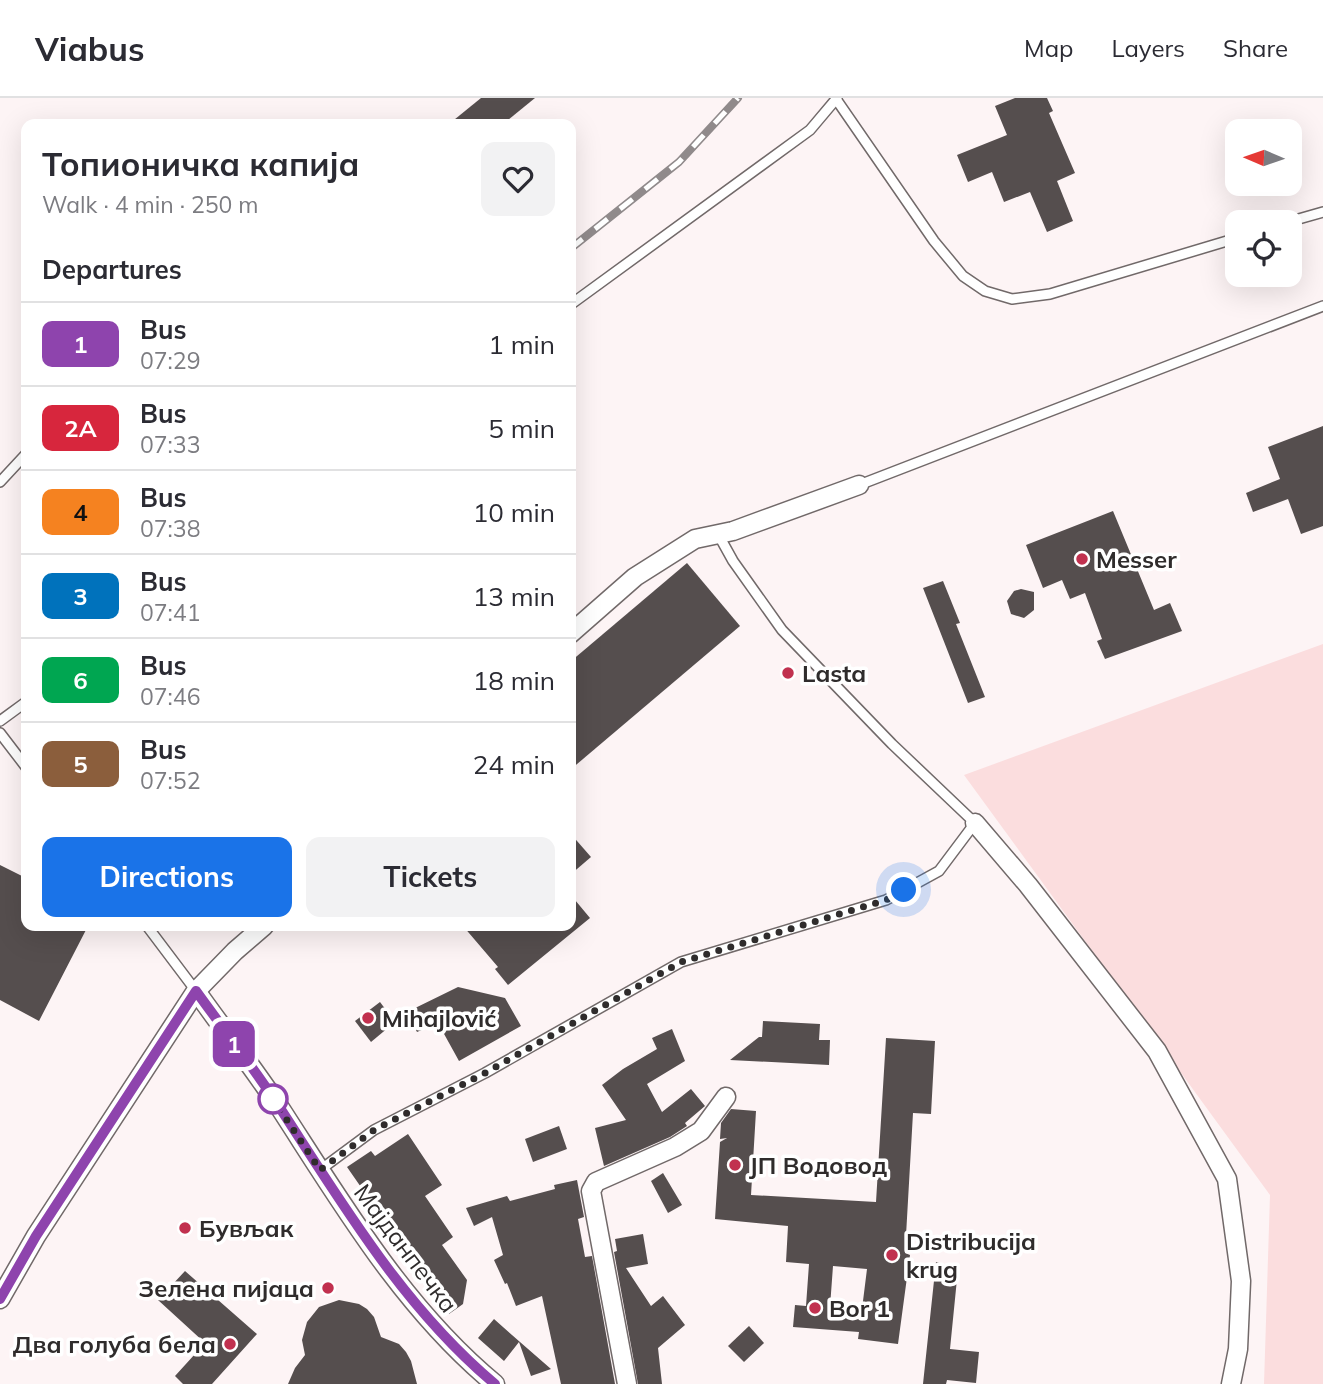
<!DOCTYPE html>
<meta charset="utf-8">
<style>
body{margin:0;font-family:Mulish,sans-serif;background:#f2f2f3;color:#2b2b33;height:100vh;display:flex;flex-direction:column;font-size:26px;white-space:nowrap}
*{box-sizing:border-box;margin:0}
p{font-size:23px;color:#7c7c81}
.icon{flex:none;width:38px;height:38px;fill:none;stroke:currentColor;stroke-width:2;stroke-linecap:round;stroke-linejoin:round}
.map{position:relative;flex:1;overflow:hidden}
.drawer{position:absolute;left:21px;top:21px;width:555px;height:812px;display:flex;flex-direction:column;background:#fff;border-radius:14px;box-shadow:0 7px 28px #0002}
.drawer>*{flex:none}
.badge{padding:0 14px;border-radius:10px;font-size:24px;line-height:46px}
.needle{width:46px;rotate:272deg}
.tools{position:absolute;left:1225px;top:21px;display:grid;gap:14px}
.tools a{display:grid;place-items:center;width:77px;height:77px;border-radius:14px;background:#fff;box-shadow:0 7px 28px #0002;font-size:35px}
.you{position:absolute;width:35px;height:35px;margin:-18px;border:5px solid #fff;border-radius:50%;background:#1a73e8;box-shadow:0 0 0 10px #1a73e833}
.map>.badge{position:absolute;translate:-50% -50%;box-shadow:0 0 0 4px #fff}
h2{padding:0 21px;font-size:26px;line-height:63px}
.round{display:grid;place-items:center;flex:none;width:74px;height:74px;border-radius:14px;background:#f2f2f3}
.overview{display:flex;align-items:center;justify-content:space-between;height:119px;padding:0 21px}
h1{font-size:33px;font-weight:700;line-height:52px}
.action{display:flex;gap:14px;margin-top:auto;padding:14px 21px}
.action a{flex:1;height:80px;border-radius:14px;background:#1a73e8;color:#fff;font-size:28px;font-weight:700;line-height:80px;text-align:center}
.action a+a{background:#f2f2f3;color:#2b2b33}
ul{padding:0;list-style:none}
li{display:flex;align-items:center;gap:21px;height:84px;padding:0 21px;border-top:2px solid #e1e1e2}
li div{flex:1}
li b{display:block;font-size:26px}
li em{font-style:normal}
li .badge{min-width:77px;font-weight:700;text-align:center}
header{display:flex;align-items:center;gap:42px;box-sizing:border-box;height:98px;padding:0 35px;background:#fff;border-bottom:2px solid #e1e1e2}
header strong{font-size:33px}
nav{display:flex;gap:38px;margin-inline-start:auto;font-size:24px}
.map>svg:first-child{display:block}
.green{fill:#fbddde}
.building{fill:#554e4e;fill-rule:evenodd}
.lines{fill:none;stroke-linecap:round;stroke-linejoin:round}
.service-casing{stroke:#716969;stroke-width:12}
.minor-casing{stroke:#716969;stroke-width:21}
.service{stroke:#fff;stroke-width:9}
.minor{stroke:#fff;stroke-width:18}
.rail-casing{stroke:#908a8b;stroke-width:8}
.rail{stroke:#fff;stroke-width:5;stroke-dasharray:16;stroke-linecap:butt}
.line-casing{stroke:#fff;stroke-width:16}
.line{stroke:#8e44ad;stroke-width:10}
.walk{stroke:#2f2c2c;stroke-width:7;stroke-dasharray:0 12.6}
.poi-dot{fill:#c1314f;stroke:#fff;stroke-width:2.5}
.stop-dot{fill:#fff;stroke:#8e44ad;stroke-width:3.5}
.labels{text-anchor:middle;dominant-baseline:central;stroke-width:7;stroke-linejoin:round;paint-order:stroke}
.poi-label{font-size:24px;font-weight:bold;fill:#2f2c2c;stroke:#fff;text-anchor:start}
.street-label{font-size:24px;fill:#2f2c2c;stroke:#fff}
</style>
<header>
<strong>Viabus</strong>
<nav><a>Map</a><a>Layers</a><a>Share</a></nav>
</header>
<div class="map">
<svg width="1323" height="1286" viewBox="0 0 1323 1286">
<rect width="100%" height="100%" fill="#fdf4f5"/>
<path class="green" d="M 1323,546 L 1323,1286 L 1264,1286 L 1270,1097 L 964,677 Z"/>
<g class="building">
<path d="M 481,0 L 535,0 L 503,26 L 449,26 Z"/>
<path d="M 1015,0 L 1047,0 L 1053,13 L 1049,15 L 1075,75 L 1057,83 L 1073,123 L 1047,134 L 1030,94 L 1004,104 L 992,74 L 968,84 L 957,57 L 1007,37 L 995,8 Z"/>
<path d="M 1323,328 L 1323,428 L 1301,436 L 1288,401 L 1253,414 L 1246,395 L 1280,381 L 1268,349 Z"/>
<path d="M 1113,413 L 1154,512 L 1170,505 L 1182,533 L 1105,561 L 1097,543 L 1102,541 L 1085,495 L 1070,501 L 1062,482 L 1043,490 L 1026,447 Z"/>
<path d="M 687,465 L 740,528 L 570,672 L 570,564 Z"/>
<path d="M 943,483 L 960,525 L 956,526 L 985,599 L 968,605 L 923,490 Z"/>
<path d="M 1021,491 L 1034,494 L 1034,512 L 1024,520 L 1011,516 L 1007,503 L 1014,493 Z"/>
<path d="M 570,735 L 591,759 L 570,777 Z"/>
<path d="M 0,767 L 26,780 L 26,828 L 88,828 L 39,923 L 0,902 Z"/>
<path d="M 570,796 L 590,820 L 508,887 L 495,871 L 498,869 L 463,828 L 570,828 Z"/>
<path d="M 458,889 L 505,900 L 521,928 L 459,963 L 438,925 L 417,934 L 407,914 Z"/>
<path d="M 380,904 L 395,924 L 371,944 L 355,923 Z"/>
<path d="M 763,923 L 820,926 L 819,942 L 830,942 L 829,967 L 730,962 L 759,939 L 762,939 Z"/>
<path d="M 672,931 L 685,963 L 647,986 L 662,1014 L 691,991 L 705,1008 L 685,1025 L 687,1028 L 670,1039 L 604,1068 L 595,1030 L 626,1022 L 602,987 L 623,971 L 657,951 L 652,940 Z"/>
<path d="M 886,940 L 935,943 L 931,1016 L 913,1015 L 905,1155 L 910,1157 L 898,1246 L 858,1241 L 859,1234 L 793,1229 L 795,1207 L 806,1208 L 809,1166 L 786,1164 L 788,1128 L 715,1121 L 720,1044 L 727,1040 L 720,1041 L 721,1025 L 731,1011 L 756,1013 L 751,1097 L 876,1104 ZM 833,1168 L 867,1171 L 862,1211 L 830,1209 Z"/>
<path d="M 559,1028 L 567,1051 L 533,1064 L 525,1041 Z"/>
<path d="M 408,1036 L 442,1087 L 425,1098 L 453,1139 L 442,1147 L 467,1182 L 463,1206 L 449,1216 L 347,1069 L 371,1053 L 375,1058 Z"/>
<path d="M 663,1075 L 682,1107 L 668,1115 L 651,1083 Z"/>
<path d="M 577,1082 L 584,1119 L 578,1121 L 585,1159 L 592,1158 L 615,1286 L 561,1286 L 542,1198 L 516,1208 L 507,1185 L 505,1186 L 494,1162 L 503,1157 L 492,1119 L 474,1128 L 466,1110 L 507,1098 L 510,1103 L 555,1091 L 554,1087 Z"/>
<path d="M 643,1136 L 648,1166 L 626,1170 L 651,1208 L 663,1198 L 685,1227 L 658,1250 L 662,1286 L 638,1286 L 614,1154 L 617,1153 L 615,1141 Z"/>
<path d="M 936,1164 L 958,1171 L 950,1251 L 979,1254 L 976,1285 L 947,1282 L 946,1286 L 923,1286 Z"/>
<path d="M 185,1173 L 257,1236 L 212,1286 L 183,1286 L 175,1278 L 205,1245 L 158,1202 Z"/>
<path d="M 339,1202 L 359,1206 L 367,1211 L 374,1219 L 381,1239 L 399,1246 L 406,1254 L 411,1263 L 417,1286 L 288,1286 L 295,1270 L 305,1257 L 302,1242 L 307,1224 L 319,1209 Z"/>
<path d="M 494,1221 L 520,1244 L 551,1271 L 531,1278 L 519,1244 L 504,1263 L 478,1240 Z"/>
<path d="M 749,1228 L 764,1245 L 744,1264 L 728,1248 Z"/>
</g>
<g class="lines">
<defs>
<g id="service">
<path d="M 836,1 L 934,143 L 963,178 L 985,193 L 1012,201 L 1050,196 L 1237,140"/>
<path d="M 1288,124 L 1323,114"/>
<path d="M 570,207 L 810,32 L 837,0"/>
<path d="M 0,384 L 26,356"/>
<path d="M 859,387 L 1323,208"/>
<path d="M 0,623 L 26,604"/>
<path d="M 0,635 L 26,669"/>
<path d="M 147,828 L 196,893"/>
<path d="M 320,1072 L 374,1032 L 485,975 L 681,864 L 886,802 L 939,773 L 975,725 L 892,646 L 782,532 L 733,463 L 718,436"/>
</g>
<g id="minor">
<path d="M 570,536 L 635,479 L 695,441 L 733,433 L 859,387"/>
<path d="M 975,725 L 1028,787 L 1157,953 L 1227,1081 L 1241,1183 L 1238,1251 L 1231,1286"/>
<path d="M 196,893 C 224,932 253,970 280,1010 C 343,1107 404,1211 495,1286"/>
<path d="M 0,1201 L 36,1138 L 196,893 L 235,853 L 264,828"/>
<path d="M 627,1286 L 591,1093 L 596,1084 L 675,1049 L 701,1033 L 726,999"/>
</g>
</defs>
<use href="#service" class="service-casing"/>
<use href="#minor" class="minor-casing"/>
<use href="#service" class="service"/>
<use href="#minor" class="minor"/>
<defs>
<path id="rail" d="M 570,151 L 679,64 L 738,0"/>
</defs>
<use href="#rail" class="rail-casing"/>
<use href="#rail" class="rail"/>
</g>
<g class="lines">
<defs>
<path id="line" d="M 0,1201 L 36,1138 L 196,893 C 224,932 254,970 280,1010 C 343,1107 405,1211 495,1286"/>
</defs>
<use href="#line" class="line-casing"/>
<use href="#line" class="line"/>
<path class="walk" d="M 273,1001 L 320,1072 L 374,1032 L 485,975 L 681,864 L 886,802 L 904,792"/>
</g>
<g class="poi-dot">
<circle cx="1082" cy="461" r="7"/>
<circle cx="788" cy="575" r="7"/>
<circle cx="368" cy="920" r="7"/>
<circle cx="735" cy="1067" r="7"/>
<circle cx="185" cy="1130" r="7"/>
<circle cx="892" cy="1157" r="7"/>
<circle cx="328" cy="1190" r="7"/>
<circle cx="815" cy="1210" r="7"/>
<circle cx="230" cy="1246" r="7"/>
</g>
<circle class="stop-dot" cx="273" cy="1001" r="14"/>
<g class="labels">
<g class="poi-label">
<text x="1096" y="461">Messer</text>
<text x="802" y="575">Lasta</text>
<text x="382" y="920">Mihajlović</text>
<text x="749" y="1067">ЈП Водовод</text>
<text x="199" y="1130">Бувљак</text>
<text x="906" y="1143">Distribucija<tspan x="906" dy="28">krug</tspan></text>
<text x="314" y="1190" text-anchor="end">Зелена пијаца</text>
<text x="829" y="1210">Bor 1</text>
<text x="216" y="1246" text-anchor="end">Два голуба бела</text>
</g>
<g class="street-label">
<text transform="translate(406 1150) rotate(53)">Мајданпечка</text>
</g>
</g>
</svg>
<div class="tools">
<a><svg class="needle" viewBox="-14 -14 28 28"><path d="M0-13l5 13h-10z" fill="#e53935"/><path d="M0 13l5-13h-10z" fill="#7c7c81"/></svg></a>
<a><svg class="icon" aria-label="locate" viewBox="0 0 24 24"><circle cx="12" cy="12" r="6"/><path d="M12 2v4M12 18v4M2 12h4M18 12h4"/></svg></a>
</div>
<div class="you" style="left:904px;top:792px"></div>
<b class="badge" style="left:234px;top:946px;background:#8e44ad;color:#fff">1</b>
<section class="drawer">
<div class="overview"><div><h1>Топионичка капија</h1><p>Walk · 4 min · 250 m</p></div><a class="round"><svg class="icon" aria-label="heart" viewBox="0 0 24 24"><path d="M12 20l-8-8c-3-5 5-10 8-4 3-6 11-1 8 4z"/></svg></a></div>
<h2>Departures</h2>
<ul>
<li><span class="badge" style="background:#8e44ad;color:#fff">1</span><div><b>Bus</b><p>07:29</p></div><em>1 min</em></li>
<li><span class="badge" style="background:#d7263d;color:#fff">2A</span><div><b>Bus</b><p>07:33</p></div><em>5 min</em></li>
<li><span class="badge" style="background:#f58220;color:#111">4</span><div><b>Bus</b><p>07:38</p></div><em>10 min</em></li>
<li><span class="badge" style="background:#0072bc;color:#fff">3</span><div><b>Bus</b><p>07:41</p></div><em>13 min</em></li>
<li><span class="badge" style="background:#00a651;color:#fff">6</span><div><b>Bus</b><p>07:46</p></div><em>18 min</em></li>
<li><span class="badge" style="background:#8b5e3c;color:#fff">5</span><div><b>Bus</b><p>07:52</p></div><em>24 min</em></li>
</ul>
<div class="action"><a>Directions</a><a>Tickets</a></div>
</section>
</div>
